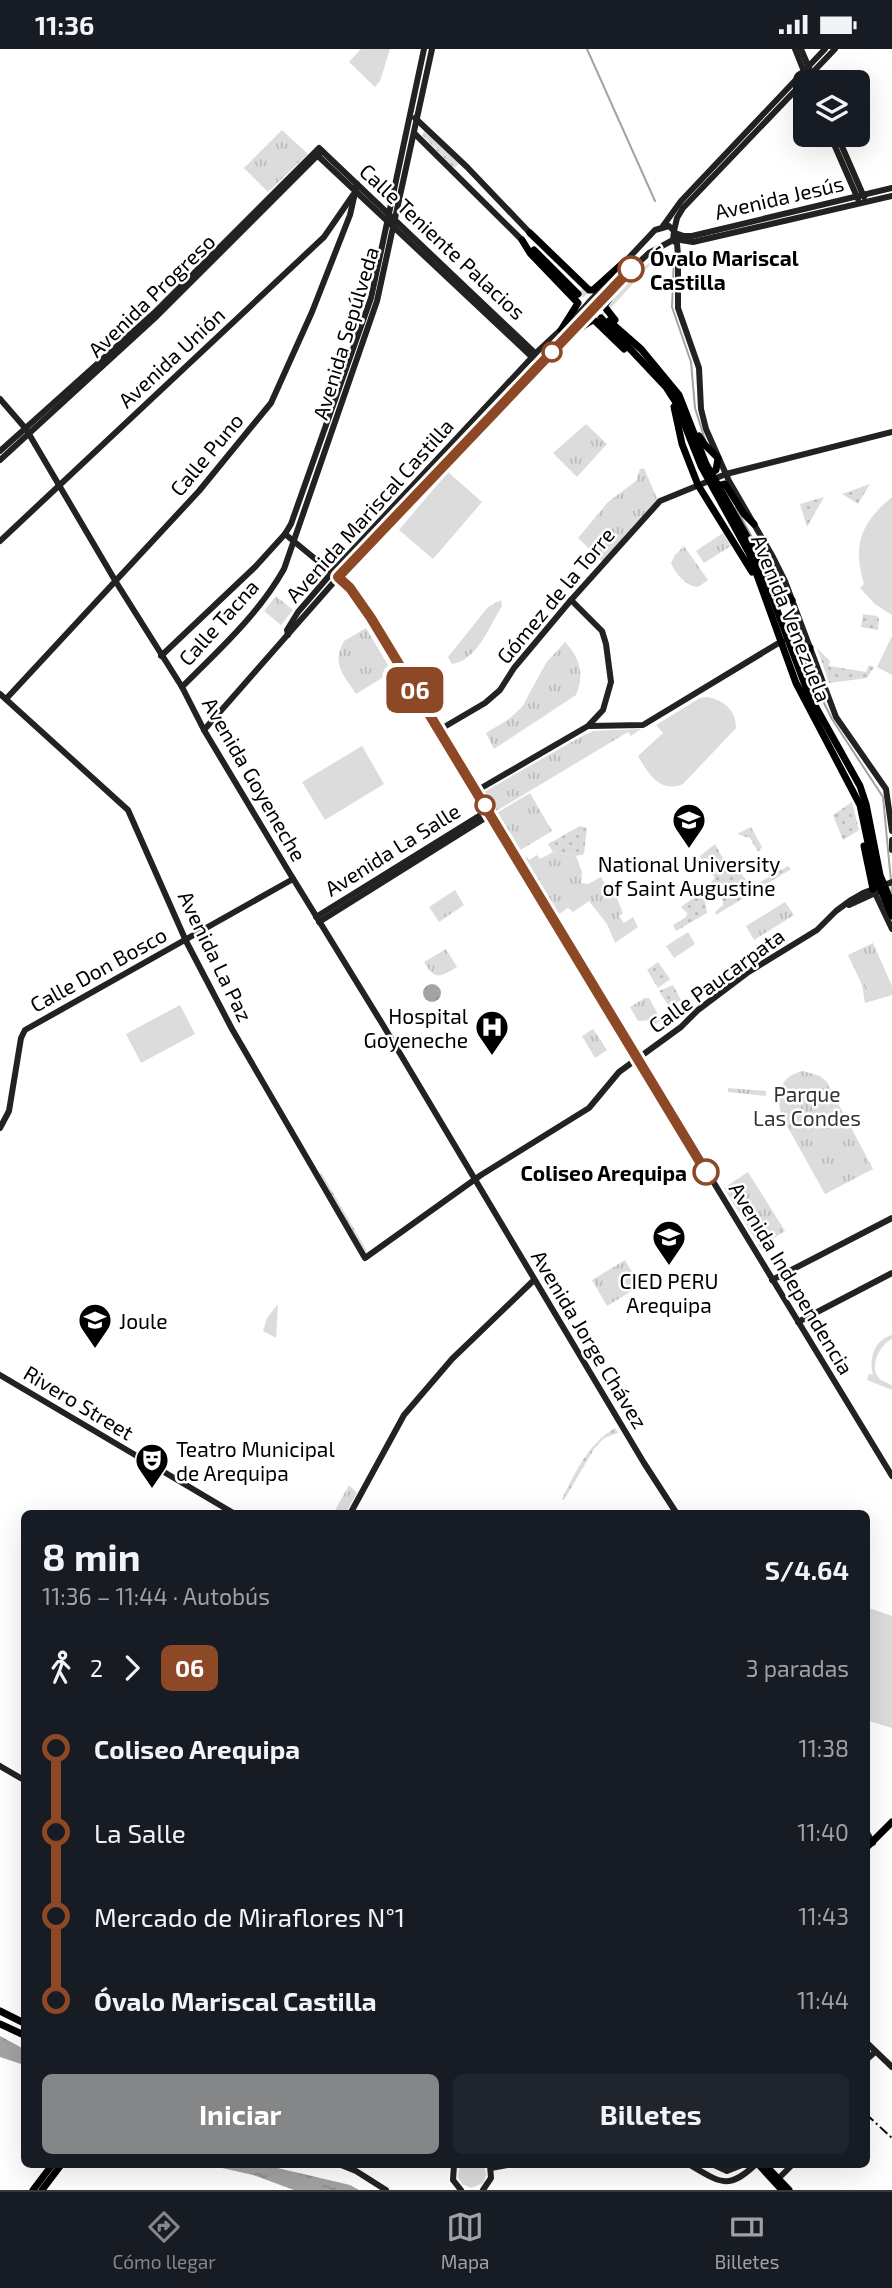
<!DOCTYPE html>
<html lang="es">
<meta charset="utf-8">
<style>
body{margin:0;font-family:"Exo 2",sans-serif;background:#20242c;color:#f1f3f6;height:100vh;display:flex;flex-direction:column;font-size:26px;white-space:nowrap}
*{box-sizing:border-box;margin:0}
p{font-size:23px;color:#9ea1a6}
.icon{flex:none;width:38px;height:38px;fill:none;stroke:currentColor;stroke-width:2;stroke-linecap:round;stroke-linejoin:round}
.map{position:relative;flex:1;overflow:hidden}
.details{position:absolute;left:21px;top:1461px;width:849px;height:658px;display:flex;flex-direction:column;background:#171b24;border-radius:10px;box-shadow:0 7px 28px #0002}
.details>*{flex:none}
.badge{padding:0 14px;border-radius:10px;font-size:24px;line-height:46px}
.controls{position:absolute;left:793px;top:21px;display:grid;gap:14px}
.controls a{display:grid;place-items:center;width:77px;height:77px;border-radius:10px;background:#171b24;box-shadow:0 7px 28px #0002;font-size:35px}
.map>.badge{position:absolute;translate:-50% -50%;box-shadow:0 0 0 4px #fff}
.legs{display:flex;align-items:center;gap:10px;height:77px;padding:0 21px;font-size:23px}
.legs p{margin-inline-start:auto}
.overview{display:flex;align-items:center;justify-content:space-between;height:119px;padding:0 21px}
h1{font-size:38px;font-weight:700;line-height:52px}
.primary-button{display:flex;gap:14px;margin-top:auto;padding:14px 21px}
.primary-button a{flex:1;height:80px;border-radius:10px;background:#858687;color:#fff;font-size:28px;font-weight:700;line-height:80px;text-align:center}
.primary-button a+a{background:#20242c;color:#f1f3f6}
ul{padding:0 21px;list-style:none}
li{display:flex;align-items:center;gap:24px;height:84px;font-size:26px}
li i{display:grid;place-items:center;width:10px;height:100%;margin:0 9px;background:currentColor}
li i::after{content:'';width:18px;height:18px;margin:-9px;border:5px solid;border-radius:50%;background:#171b24}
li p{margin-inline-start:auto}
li:first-child i{background:linear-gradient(#0000 50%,currentColor 0)}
li:last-child i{background:linear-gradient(currentColor 50%,#0000 0)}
.status{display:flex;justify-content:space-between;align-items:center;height:49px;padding:0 35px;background:#171b24;direction:ltr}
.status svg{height:19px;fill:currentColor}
.tabs{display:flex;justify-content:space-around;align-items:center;height:98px;border-top:2px solid #363941;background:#171b24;font-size:19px;color:#9ea1a6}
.tabs a{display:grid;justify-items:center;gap:4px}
.tabs .selected{color:#858687}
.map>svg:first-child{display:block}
.grass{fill:url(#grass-dots)}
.park{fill:url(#park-tufts)}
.pitch{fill:#dcdcdc}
.water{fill:url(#water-ripples)}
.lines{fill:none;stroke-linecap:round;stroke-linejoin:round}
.stream{stroke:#a3a3a3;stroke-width:2}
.primary-tunnel{stroke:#d9d9d9;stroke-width:7;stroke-dasharray:7 3.5;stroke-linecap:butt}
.secondary{stroke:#222;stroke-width:6}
.primary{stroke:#000;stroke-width:7}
.rail{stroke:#000;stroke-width:2;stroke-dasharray:10 3.5 2 3.5;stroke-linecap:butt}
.line-1-casing{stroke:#fff;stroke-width:16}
.line-1{stroke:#8d4925;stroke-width:10}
.stop-1-dot{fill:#fff;stroke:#8d4925;stroke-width:3.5}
.labels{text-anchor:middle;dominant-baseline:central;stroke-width:5;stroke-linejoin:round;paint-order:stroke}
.street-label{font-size:21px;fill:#000;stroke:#fff}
.stop-label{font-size:21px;font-weight:bold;fill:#000;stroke:#fff;text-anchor:start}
.poi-label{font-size:21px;fill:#000;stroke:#fff}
.park-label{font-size:21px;fill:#333;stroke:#fff}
</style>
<div class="status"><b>11:36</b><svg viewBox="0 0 49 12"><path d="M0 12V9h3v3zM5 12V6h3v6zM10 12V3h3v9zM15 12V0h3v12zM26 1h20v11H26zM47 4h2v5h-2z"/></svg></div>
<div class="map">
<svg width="892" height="2141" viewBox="0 0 892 2141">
<defs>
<pattern id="grass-dots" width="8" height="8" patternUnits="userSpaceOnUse" patternTransform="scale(1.75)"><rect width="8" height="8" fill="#dcdcdc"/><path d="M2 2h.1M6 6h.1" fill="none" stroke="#bbb" stroke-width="1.8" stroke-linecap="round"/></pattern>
<pattern id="park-tufts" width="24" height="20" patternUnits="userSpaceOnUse" patternTransform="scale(1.75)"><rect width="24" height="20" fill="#dcdcdc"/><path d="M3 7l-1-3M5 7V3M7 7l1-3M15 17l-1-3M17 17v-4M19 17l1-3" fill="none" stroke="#bbb"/></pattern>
<pattern id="water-ripples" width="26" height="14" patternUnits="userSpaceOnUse" patternTransform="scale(1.75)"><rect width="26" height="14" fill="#a3a3a3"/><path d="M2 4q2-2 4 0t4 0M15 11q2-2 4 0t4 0" fill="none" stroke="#8b8b8b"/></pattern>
</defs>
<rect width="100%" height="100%" fill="#fff"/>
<g class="grass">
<path d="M 425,81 L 459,115 L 454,119 L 422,86 Z"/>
<path d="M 649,214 L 650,216 L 609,261 L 606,257 L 629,231 Z"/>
<path d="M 473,377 L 474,378 L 382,476 L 381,474 Z"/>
<path d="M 870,435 L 858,455 L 842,445 Z"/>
<path d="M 824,448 L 807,478 L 800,455 Z"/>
<path d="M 863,565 L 877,567 L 879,570 L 878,581 L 861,578 Z"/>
<path d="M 817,599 L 830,612 L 829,617 L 866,623 L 869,616 L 874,618 L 867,629 L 829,634 Z"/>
<path d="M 852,753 L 859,781 L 843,791 L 833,766 Z"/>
<path d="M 580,777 L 587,779 L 584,805 L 576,807 L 553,803 L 548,795 Z"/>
<path d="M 751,778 L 762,798 L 758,803 L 750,789 L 737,785 Z"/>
<path d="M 715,795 L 730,822 L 738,818 L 750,839 L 788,817 L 791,820 L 716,866 L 715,863 L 723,856 L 722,844 L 716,839 L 710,840 L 708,837 L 715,829 L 706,815 L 703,816 L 700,807 Z"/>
<path d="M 703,842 L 707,864 L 676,882 L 673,876 L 686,868 L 687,864 L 681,858 Z"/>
<path d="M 658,913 L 670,930 L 658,939 L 647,921 Z"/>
<path d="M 673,936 L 681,951 L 670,959 L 659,942 Z"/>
<path d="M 321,1123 L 367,1202 L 364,1204 L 319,1128 Z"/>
<path d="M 615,1379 L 618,1384 L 604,1389 L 594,1400 L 564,1451 L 562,1450 C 576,1422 588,1395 615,1379 Z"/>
</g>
<g class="park">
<path d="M 282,81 L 308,105 L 268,143 L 244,119 Z"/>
<path d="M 586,375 L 607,395 L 577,428 L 553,404 Z"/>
<path d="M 644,419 L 658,452 L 603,513 L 578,489 L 608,453 L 636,432 L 640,420 Z"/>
<path d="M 723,484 L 731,497 L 704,514 L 696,502 Z"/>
<path d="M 684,497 L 708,531 L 698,538 C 685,537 676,525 671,514 L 675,506 Z"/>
<path d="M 276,547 L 293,561 L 281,576 L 264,562 Z"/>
<path d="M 501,551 L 502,557 C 490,576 477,612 452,615 L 448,608 L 488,558 Z"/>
<path d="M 366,579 L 392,623 L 356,645 C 344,626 331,615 344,592 Z"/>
<path d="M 565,593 C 580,609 585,625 576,646 L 494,700 L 486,684 L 509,670 L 522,658 L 546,614 Z"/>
<path d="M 641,680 L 631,687 L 628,683 L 493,764 L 484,743 L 582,687 L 593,682 Z"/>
<path d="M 530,744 L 552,782 L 519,802 L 497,764 Z"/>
<path d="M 553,803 L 576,807 L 582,823 L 581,834 L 588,835 L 601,828 L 612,846 L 616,847 L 623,864 L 619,867 L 624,874 L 633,868 L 638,878 L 615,894 L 607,875 L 589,852 L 573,863 L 568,859 L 556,867 L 523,810 L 527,808 L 529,811 L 537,806 L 540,810 Z"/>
<path d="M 455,841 L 464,856 L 439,873 L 429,858 Z"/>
<path d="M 785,853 L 794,866 L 754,891 L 746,877 Z"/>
<path d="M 873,894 L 892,937 L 892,946 L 865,954 L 862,936 L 848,906 Z"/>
<path d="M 446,900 L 457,918 C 440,928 435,932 424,913 Z"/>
<path d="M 645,949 L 649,949 L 661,971 L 654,975 L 650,971 L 638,972 L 630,958 Z"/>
<path d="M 593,980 L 607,1001 L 595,1009 L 582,987 Z"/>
<path d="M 803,1022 L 820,1027 L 827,1033 L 873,1120 L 825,1145 L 782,1068 C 775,1047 779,1027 803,1022 Z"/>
<path d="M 728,1039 L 766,1042 L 766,1047 L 728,1043 Z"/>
<path d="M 748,1123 L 785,1182 L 760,1198 L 724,1139 Z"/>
<path d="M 625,1211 L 640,1237 L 607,1257 L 592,1231 Z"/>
<path d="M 278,1255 L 276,1289 L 263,1282 L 267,1269 Z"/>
<path d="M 349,1436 L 357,1444 L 345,1465 L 333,1465 Z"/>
<path d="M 460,2116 L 484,2116 L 486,2126 L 483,2134 L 471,2139 L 462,2135 L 458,2128 Z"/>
</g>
<g class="pitch">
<path d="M 361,0 L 390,0 L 380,32 L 375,38 L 349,13 Z"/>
<path d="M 448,423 L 482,453 L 433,510 L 399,481 Z"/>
<path d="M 892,448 L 892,566 L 875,555 L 860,539 L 864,535 C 852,495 861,474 892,448 Z"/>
<path d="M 892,587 L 892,626 L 877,618 Z"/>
<path d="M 707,648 C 724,651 736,661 736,679 L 683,735 C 660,745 648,724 638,707 L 663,684 L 656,676 L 700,649 Z"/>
<path d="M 362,697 L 384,735 L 325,771 L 302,733 Z"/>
<path d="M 688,883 L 695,895 L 674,909 L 666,897 Z"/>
<path d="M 871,915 L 882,936 L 868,942 L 858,922 Z"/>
<path d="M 180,956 L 195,985 L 141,1014 L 126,985 Z"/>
<path d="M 892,1286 L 892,1290 C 880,1295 867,1320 881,1331 C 882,1332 890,1335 892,1336 L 892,1341 L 867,1331 L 869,1325 L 873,1326 C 869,1309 874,1291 892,1286 Z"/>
<path d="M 866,1558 L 892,1567 L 892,1679 L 866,1671 Z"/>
</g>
<g class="water">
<circle cx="432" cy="944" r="9"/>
<path d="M 0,1987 L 24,2000 L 24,2016 L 0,2008 Z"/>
<path d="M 209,2116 L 265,2116 L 350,2136 L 359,2141 L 294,2141 L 253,2126 Z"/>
</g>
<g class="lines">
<g class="stream">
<path d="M 587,0 L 655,152"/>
<path d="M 674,208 L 672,258 L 691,313 L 695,359 L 705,391"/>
<path d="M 736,459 L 777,534"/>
<path d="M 784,550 L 786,556"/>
<path d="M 789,563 L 805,605"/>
<path d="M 809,616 L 817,639"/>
<path d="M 823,652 L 832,670 L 883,748 L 892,843"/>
</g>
<path class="primary-tunnel" d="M 581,241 L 603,266"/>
<g class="secondary">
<path d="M 795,0 L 805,25"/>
<path d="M 801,0 L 815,33"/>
<path d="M 415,69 L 467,118 L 530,184"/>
<path d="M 414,84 L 522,191"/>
<path d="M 830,86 L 858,150"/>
<path d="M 837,86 L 864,148"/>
<path d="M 317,106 L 533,309"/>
<path d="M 663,177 L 681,152 L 825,0"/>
<path d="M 674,182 L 677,169 L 683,159 L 835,0"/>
<path d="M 675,184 L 684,187 L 692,187 L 892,139"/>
<path d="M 674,190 L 693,193 L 892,147"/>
<path d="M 673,191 L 677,195 L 678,206 L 678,259 L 699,319 L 701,360 L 706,380 L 729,432 L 773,508 L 785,532 L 836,668 L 886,740 L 892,782"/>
<path d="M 0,350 L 26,380 L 116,533 L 182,638 L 204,681 L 289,823 L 383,976 L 644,1414 L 677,1465"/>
<path d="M 0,402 L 154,264 L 319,99 L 537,306"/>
<path d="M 0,411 L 157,267 L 322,102"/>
<path d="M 285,485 L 342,532 L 358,548 L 892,1427"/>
<path d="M 0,492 L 324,188 L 353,146"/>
<path d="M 288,586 L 287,581 L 298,563 L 335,520 L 536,304 L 582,261 L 614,226"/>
<path d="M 161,607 L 255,518 L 285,485 L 291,475 L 371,249 L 424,0"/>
<path d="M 182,638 C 219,601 258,566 284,520 L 377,252 L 432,0"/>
<path d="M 0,645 L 128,761 L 186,892 L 232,980 L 365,1209 L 481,1126 L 589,1059 L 619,1023 L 681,978 L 698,961 L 747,924 L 817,881 L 836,862 L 851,851 L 863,844 L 892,833"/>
<path d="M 6,650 L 199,442 L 271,354 L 312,263 L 350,166 L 357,135"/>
<path d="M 590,677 L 643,676 L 782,592"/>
<path d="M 204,681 L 341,525 L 612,238 L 649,204 L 673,191 L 674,182 L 669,177 L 655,181 L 623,215"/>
<path d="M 439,681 L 485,654 L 500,641 L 514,619 L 571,551 L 660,452 L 726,425 L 892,383"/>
<path d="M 476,742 L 588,677 L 603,661 L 611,633 L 606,595 L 602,582 L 571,551"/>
<path d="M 892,791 L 892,801"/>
<path d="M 874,842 L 892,880"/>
<path d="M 849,856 L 884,840"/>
<path d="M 316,868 L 487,762"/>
<path d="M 319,873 L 490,766"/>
<path d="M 0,1079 L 9,1062 L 21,989 L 25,981 L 293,830"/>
<path d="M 772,1231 L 892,1169"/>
<path d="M 798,1273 L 892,1224"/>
<path d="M 0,1326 L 235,1465"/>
<path d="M 350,1465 L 404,1366 L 452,1310 L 534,1231"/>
<path d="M 0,1717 L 24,1731"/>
<path d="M 866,1782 L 873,1794"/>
<path d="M 866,1993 L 892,2018"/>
<path d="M 866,2011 L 875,2003"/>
<path d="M 341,2116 L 356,2122 L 386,2141"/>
<path d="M 454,2116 L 453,2131 L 461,2141"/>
<path d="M 690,2116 C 721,2134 728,2141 755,2116"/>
<path d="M 714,2116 L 727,2122 L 742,2116"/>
<path d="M 491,2119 L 507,2116"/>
<path d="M 776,2132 L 792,2116"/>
<path d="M 483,2141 L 491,2129 L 490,2116"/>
</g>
<g class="primary">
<path d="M 530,184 L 589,241 L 593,241 L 624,213"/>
<path d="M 522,191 L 530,204 L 578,254 L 561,281"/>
<path d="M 534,201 L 578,245"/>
<path d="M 601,269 L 666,338 L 675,352 L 701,417 L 749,504 L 796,634 L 860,756 L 875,827 L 892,867"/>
<path d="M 615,271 L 604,257 L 630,220"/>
<path d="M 609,272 L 641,300 L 679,346 L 706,415 L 754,500 L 808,644 L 860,737 L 866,755 L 880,826 L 892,855"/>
<path d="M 567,287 C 578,285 584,273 594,271 L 624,300"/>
<path d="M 674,358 L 682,395 L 698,436 L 752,523"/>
<path d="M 699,387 L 705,396 L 718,409 L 716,421 L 708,425"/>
<path d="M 713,438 L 725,435 L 744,465 L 754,475"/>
<path d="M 770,529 L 773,534 L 792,551"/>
<path d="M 804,629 L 810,599"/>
<path d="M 864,797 L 873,840"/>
<path d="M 866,1799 L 892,1773"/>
<path d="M 0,1962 L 24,1974"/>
<path d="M 0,1975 L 24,1986"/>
<path d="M 759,2116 L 782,2141"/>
<path d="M 765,2116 L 789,2141"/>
<path d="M 33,2141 L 52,2116"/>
<path d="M 42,2141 L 61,2116"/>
</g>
<path class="rail" d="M 866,2065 L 892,2089"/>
</g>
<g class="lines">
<defs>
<path id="line-1" d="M 631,220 L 338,528 L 350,539 L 371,569 L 706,1123"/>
</defs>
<use href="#line-1" class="line-1-casing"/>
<use href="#line-1" class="line-1"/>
</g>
<defs>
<symbol id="university-pin" viewBox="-11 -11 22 30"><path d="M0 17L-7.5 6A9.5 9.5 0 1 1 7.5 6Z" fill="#000" stroke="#fff"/><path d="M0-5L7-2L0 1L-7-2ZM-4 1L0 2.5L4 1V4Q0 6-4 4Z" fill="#fff"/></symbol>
<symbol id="hospital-pin" viewBox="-11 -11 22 30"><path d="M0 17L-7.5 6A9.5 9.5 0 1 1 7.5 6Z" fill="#000" stroke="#fff"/><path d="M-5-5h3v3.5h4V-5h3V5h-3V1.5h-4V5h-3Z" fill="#fff"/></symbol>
<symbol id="theatre-pin" viewBox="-11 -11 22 30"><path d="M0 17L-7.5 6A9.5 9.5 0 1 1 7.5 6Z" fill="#000" stroke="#fff"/><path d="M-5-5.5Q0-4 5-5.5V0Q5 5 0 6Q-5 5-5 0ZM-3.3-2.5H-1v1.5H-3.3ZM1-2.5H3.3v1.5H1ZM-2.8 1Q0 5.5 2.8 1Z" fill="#fff"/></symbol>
</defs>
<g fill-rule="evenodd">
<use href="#university-pin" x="670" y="752" width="38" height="52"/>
<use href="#hospital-pin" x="473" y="959" width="38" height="52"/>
<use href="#university-pin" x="650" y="1169" width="38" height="52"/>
<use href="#university-pin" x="76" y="1252" width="38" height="52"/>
<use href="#theatre-pin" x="133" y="1392" width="38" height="52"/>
</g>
<g class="stop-1-dot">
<circle cx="631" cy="220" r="12"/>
<circle cx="552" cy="303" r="9"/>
<circle cx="485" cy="756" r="9"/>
<circle cx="706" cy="1123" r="12"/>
</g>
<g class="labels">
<g class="street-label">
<text transform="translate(779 148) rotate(-13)">Avenida Jesús</text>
<text transform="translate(443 192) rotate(43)">Calle Teniente Palacios</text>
<text transform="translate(151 246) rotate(-44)">Avenida Progreso</text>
<text transform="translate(345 284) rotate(-73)">Avenida Sepúlveda</text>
<text transform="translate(171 308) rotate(-43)">Avenida Unión</text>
<text transform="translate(206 405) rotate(-50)">Calle Puno</text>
<text transform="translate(369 461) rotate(-48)">Avenida Mariscal Castilla</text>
<text transform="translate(555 546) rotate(-50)">Gómez de la Torre</text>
<text transform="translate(792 569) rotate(68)">Avenida Venezuela</text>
<text transform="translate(218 573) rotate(-48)">Calle Tacna</text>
<text transform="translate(255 730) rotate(60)">Avenida Goyeneche</text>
<text transform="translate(392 800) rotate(-32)">Avenida La Salle</text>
<text transform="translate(216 907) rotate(64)">Avenida La Paz</text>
<text transform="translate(98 920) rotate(-29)">Calle Don Bosco</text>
<text transform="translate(716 931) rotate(-36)">Calle Paucarpata</text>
<text transform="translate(792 1229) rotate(59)">Avenida Independencia</text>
<text transform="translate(590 1290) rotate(59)">Avenida Jorge Chávez</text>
<text transform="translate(79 1353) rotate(31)">Rivero Street</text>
</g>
<g class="stop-label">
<text x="650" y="208">Óvalo Mariscal<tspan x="650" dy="24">Castilla</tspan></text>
<text x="687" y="1123" text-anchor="end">Coliseo Arequipa</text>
</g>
<g class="poi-label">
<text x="689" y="814">National University<tspan x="689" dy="24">of Saint Augustine</tspan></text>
<text x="468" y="966" text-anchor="end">Hospital<tspan x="468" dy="24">Goyeneche</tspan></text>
<text x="669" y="1231">CIED PERU<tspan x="669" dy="24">Arequipa</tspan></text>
<text x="119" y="1271" text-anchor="start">Joule</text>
<text x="176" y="1399" text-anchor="start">Teatro Municipal<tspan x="176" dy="24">de Arequipa</tspan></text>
</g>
<g class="park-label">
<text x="807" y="1044">Parque<tspan x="807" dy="24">Las Condes</tspan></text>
</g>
</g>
</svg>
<div class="controls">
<a><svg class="icon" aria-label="layers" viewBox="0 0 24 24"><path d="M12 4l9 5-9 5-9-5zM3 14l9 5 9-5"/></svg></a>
</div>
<b class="badge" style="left:415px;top:641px;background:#8d4925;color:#fff">06</b>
<section class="details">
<div class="overview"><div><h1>8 min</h1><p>11:36 – 11:44 · Autobús</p></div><b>S/4.64</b></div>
<div class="legs"><svg class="icon" aria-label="walk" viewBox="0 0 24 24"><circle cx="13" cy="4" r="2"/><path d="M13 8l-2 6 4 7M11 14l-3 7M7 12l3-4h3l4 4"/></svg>2<svg class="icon" aria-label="forward" viewBox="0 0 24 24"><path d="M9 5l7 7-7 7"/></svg><b class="badge" style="background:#8d4925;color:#fff">06</b><p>3 paradas</p></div>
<ul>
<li><i style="color:#8d4925"></i><b>Coliseo Arequipa</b><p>11:38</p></li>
<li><i style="color:#8d4925"></i><span>La Salle</span><p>11:40</p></li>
<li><i style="color:#8d4925"></i><span>Mercado de Miraflores N°1</span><p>11:43</p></li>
<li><i style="color:#8d4925"></i><b>Óvalo Mariscal Castilla</b><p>11:44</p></li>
</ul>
<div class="primary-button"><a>Iniciar</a><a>Billetes</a></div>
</section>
</div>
<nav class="tabs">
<a class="selected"><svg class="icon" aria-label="directions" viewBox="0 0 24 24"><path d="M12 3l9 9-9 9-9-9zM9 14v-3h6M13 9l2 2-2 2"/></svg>Cómo llegar</a>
<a><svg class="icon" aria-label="map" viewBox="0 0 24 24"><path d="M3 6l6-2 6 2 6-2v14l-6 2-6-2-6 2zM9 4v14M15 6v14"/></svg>Mapa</a>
<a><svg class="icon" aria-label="tickets" viewBox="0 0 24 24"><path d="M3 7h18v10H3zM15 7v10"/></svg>Billetes</a>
</nav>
